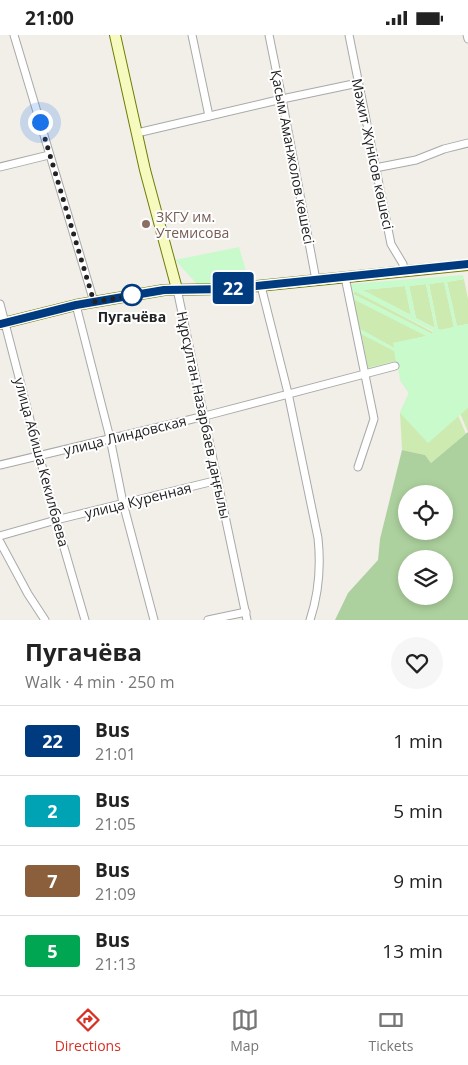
<!DOCTYPE html>
<meta charset="utf-8">
<style>
body{margin:0;font-family:"Open Sans",sans-serif;background:#f6f6f6;color:#222;height:100vh;display:flex;flex-direction:column;font-size:19px;white-space:nowrap}
*{box-sizing:border-box;margin:0}
p{font-size:16px;color:#767676}
.icon{flex:none;width:28px;height:28px;fill:none;stroke:currentColor;stroke-width:2;stroke-linecap:round;stroke-linejoin:round}
.map{position:relative;height:585px;overflow:hidden}
.drawer{display:flex;flex-direction:column;background:#fff;flex:1}
.drawer>*{flex:none}
.badge{padding:0 10px;border-radius:4px;font-size:18px;line-height:32px}
.controls{position:absolute;left:398px;top:450px;display:grid;gap:10px}
.controls a{display:grid;place-items:center;width:55px;height:55px;border-radius:50%;background:#fff;box-shadow:0 2px 8px #0003;font-size:25px}
.you{position:absolute;width:25px;height:25px;margin:-12px;border:4px solid #fff;border-radius:50%;background:#1a73e8;box-shadow:0 0 0 8px #1a73e833}
.map>.badge{position:absolute;translate:-50% -50%;box-shadow:0 0 0 2px #fff}
.round{display:grid;place-items:center;flex:none;width:52px;height:52px;border-radius:26px;background:#f6f6f6}
.head{display:flex;align-items:center;justify-content:space-between;height:85px;padding:0 25px}
h1{font-size:24px;font-weight:700;line-height:38px}
ul{padding:0;list-style:none}
li{display:flex;align-items:center;gap:15px;height:70px;padding:0 25px;border-top:1px solid #e0e0e0}
li div{flex:1}
li b{display:block;font-size:19px}
li em{font-style:normal}
li .badge{min-width:55px;font-weight:700;text-align:center}
.status{display:flex;justify-content:space-between;align-items:center;height:35px;padding:0 25px;background:#fff;direction:ltr}
.status svg{height:14px;fill:currentColor}
.tabs{display:flex;justify-content:space-around;align-items:center;height:70px;border-top:1px solid #e0e0e0;background:#fff;font-size:14px;color:#767676}
.tabs a{display:grid;justify-items:center;gap:2px}
.tabs .active{color:#d93025}
.map>svg:first-child{display:block}
.grass{fill:#cdebb0}
.forest{fill:#add19e;fill-rule:evenodd}
.park{fill:#c8facc;fill-rule:evenodd}
.lines{fill:none;stroke-linecap:round;stroke-linejoin:round}
.street-casing{stroke:#a9a9a9;stroke-width:9}
.secondary-casing{stroke:#707d05;stroke-width:12}
.street{stroke:#fff;stroke-width:7}
.secondary{stroke:#f7fabf;stroke-width:10}
.line-casing{stroke:#fff;stroke-width:11}
.line{stroke:#003b80;stroke-width:8}
.walk{stroke:#222;stroke-width:5;stroke-dasharray:0 9}
.education-dot{fill:#8d6e63;stroke:#fff;stroke-width:2}
.stop-dot{fill:#fff;stroke:#003b80;stroke-width:2.5}
.labels{text-anchor:middle;dominant-baseline:central;stroke-width:4;stroke-linejoin:round;paint-order:stroke}
.street-label{font-size:14px;fill:#222;stroke:#fff}
.education-label{font-size:14px;fill:#785e54;stroke:#fff;text-anchor:start}
.stop-label{font-size:14px;font-weight:bold;fill:#222;stroke:#fff}
</style>
<div class="status"><b>21:00</b><svg viewBox="0 0 49 12"><path d="M0 12V9h3v3zM5 12V6h3v6zM10 12V3h3v9zM15 12V0h3v12zM26 1h20v11H26zM47 4h2v5h-2z"/></svg></div>
<div class="map">
<svg width="468" height="585" viewBox="0 0 468 585">
<rect width="100%" height="100%" fill="#f2efe9"/>
<g class="grass">
<path d="M 464,244 L 468,264 L 468,289 L 457,291 L 447,247 Z"/>
<path d="M 444,247 L 454,292 L 441,295 L 438,294 L 429,249 Z"/>
<path d="M 426,249 L 435,293 L 416,283 L 409,251 Z"/>
<path d="M 405,251 L 411,280 L 362,255 Z"/>
<path d="M 355,256 L 433,297 L 432,299 L 353,259 Z"/>
<path d="M 353,263 L 427,301 L 394,308 L 394,313 L 360,294 Z"/>
<path d="M 361,298 L 395,316 L 396,326 L 368,333 Z"/>
<path d="M 400,345 L 454,371 L 466,399 L 431,428 L 425,420 L 402,415 L 400,378 L 409,358 Z"/>
<path d="M 456,369 L 468,370 L 468,397 Z"/>
</g>
<path class="forest" d="M 468,397 L 468,585 L 335,585 L 348,558 L 378,525 L 380,504 L 402,415 L 425,420 L 431,428 ZM 406,459 L 444,459 L 444,496 L 406,496 ZM 406,524 L 444,524 L 444,561 L 406,561 Z"/>
<g class="park">
<path d="M 239,212 L 249,246 L 200,251 L 196,248 L 175,225 Z"/>
<path d="M 463,240 L 464,244 L 447,247 L 457,291 L 468,289 L 468,373 L 428,408 L 400,378 L 409,358 L 400,345 L 397,327 L 368,334 L 349,249 ZM 444,247 L 454,292 L 441,295 L 438,294 L 429,249 ZM 426,249 L 435,292 L 434,293 L 416,283 L 409,251 ZM 405,251 L 411,280 L 363,255 ZM 354,256 L 433,296 L 432,299 L 353,259 ZM 353,264 L 426,301 L 393,308 L 394,313 L 360,294 ZM 361,299 L 394,316 L 396,326 L 368,333 Z"/>
</g>
<g class="lines">
<defs>
<g id="street">
<path d="M 14,0 L 94,267"/>
<path d="M 192,0 L 209,81"/>
<path d="M 269,0 L 282,64 L 316,245"/>
<path d="M 349,0 L 391,209 L 403,229 L 404,236"/>
<path d="M 467,0 L 468,4"/>
<path d="M 137,98 L 282,64 L 358,48"/>
<path d="M 0,132 L 49,120"/>
<path d="M 375,133 L 416,125 L 444,114 L 468,108"/>
<path d="M 345,242 L 374,384 L 358,432"/>
<path d="M 261,251 L 288,358 L 318,503 C 321,531 319,558 310,585"/>
<path d="M 177,254 L 247,585"/>
<path d="M 0,269 L 56,485 L 85,585"/>
<path d="M 76,270 L 110,403 L 123,468 L 154,585"/>
<path d="M 0,430 L 205,381 L 395,331"/>
<path d="M 0,501 L 56,485 L 218,445"/>
<path d="M 0,507 L 28,559 L 45,585"/>
<path d="M 208,585 L 246,577"/>
</g>
<g id="secondary">
<path d="M 115,0 L 145,135 L 177,254"/>
<path d="M 0,289 L 76,270 L 164,255 L 228,254 L 468,230"/>
</g>
</defs>
<use href="#street" class="street-casing"/>
<use href="#secondary" class="secondary-casing"/>
<use href="#street" class="street"/>
<use href="#secondary" class="secondary"/>
</g>
<g class="lines">
<defs>
<path id="line" d="M 0,289 L 76,270 L 164,255 L 228,254 L 468,229"/>
</defs>
<use href="#line" class="line-casing"/>
<use href="#line" class="line"/>
<path class="walk" d="M 40,87 L 94,267 L 134,260 L 132,260"/>
</g>
<circle class="education-dot" cx="146" cy="189" r="5"/>
<circle class="stop-dot" cx="132" cy="260" r="10"/>
<g class="labels">
<g class="street-label">
<text transform="translate(373 119) rotate(78)">Мәжит Жүнісов көшесі</text>
<text transform="translate(293 122) rotate(79)">Қасым Аманжолов көшесі</text>
<text transform="translate(204 380) rotate(78)">Нұрсұлтан Назарбаев даңғылы</text>
<text transform="translate(125 400) rotate(-14)">улица Линдовская</text>
<text transform="translate(42 427) rotate(75)">улица Абиша Кекилбаева</text>
<text transform="translate(138 465) rotate(-14)">улица Куренная</text>
</g>
<g class="education-label">
<text x="156" y="181">ЗКГУ им.<tspan x="156" dy="16">Утемисова</tspan></text>
</g>
<g class="stop-label">
<text x="132" y="281">Пугачёва</text>
</g>
</g>
</svg>
<div class="controls">
<a><svg class="icon" aria-label="locate" viewBox="0 0 24 24"><circle cx="12" cy="12" r="6"/><path d="M12 2v4M12 18v4M2 12h4M18 12h4"/></svg></a>
<a><svg class="icon" aria-label="layers" viewBox="0 0 24 24"><path d="M12 4l9 5-9 5-9-5zM3 14l9 5 9-5"/></svg></a>
</div>
<div class="you" style="left:40px;top:87px"></div>
<b class="badge" style="left:233px;top:253px;background:#003b80;color:#fff">22</b>
</div>
<section class="drawer">
<div class="head"><div><h1>Пугачёва</h1><p>Walk · 4 min · 250 m</p></div><a class="round"><svg class="icon" aria-label="heart" viewBox="0 0 24 24"><path d="M12 20l-8-8c-3-5 5-10 8-4 3-6 11-1 8 4z"/></svg></a></div>
<ul>
<li><span class="badge" style="background:#003b80;color:#fff">22</span><div><b>Bus</b><p>21:01</p></div><em>1 min</em></li>
<li><span class="badge" style="background:#00a3b4;color:#fff">2</span><div><b>Bus</b><p>21:05</p></div><em>5 min</em></li>
<li><span class="badge" style="background:#8b5e3c;color:#fff">7</span><div><b>Bus</b><p>21:09</p></div><em>9 min</em></li>
<li><span class="badge" style="background:#00a651;color:#fff">5</span><div><b>Bus</b><p>21:13</p></div><em>13 min</em></li>
</ul>
</section>
<nav class="tabs">
<a class="active"><svg class="icon" aria-label="directions" viewBox="0 0 24 24"><path d="M12 3l9 9-9 9-9-9zM9 14v-3h6M13 9l2 2-2 2"/></svg>Directions</a>
<a><svg class="icon" aria-label="map" viewBox="0 0 24 24"><path d="M3 6l6-2 6 2 6-2v14l-6 2-6-2-6 2zM9 4v14M15 6v14"/></svg>Map</a>
<a><svg class="icon" aria-label="tickets" viewBox="0 0 24 24"><path d="M3 7h18v10H3zM15 7v10"/></svg>Tickets</a>
</nav>
